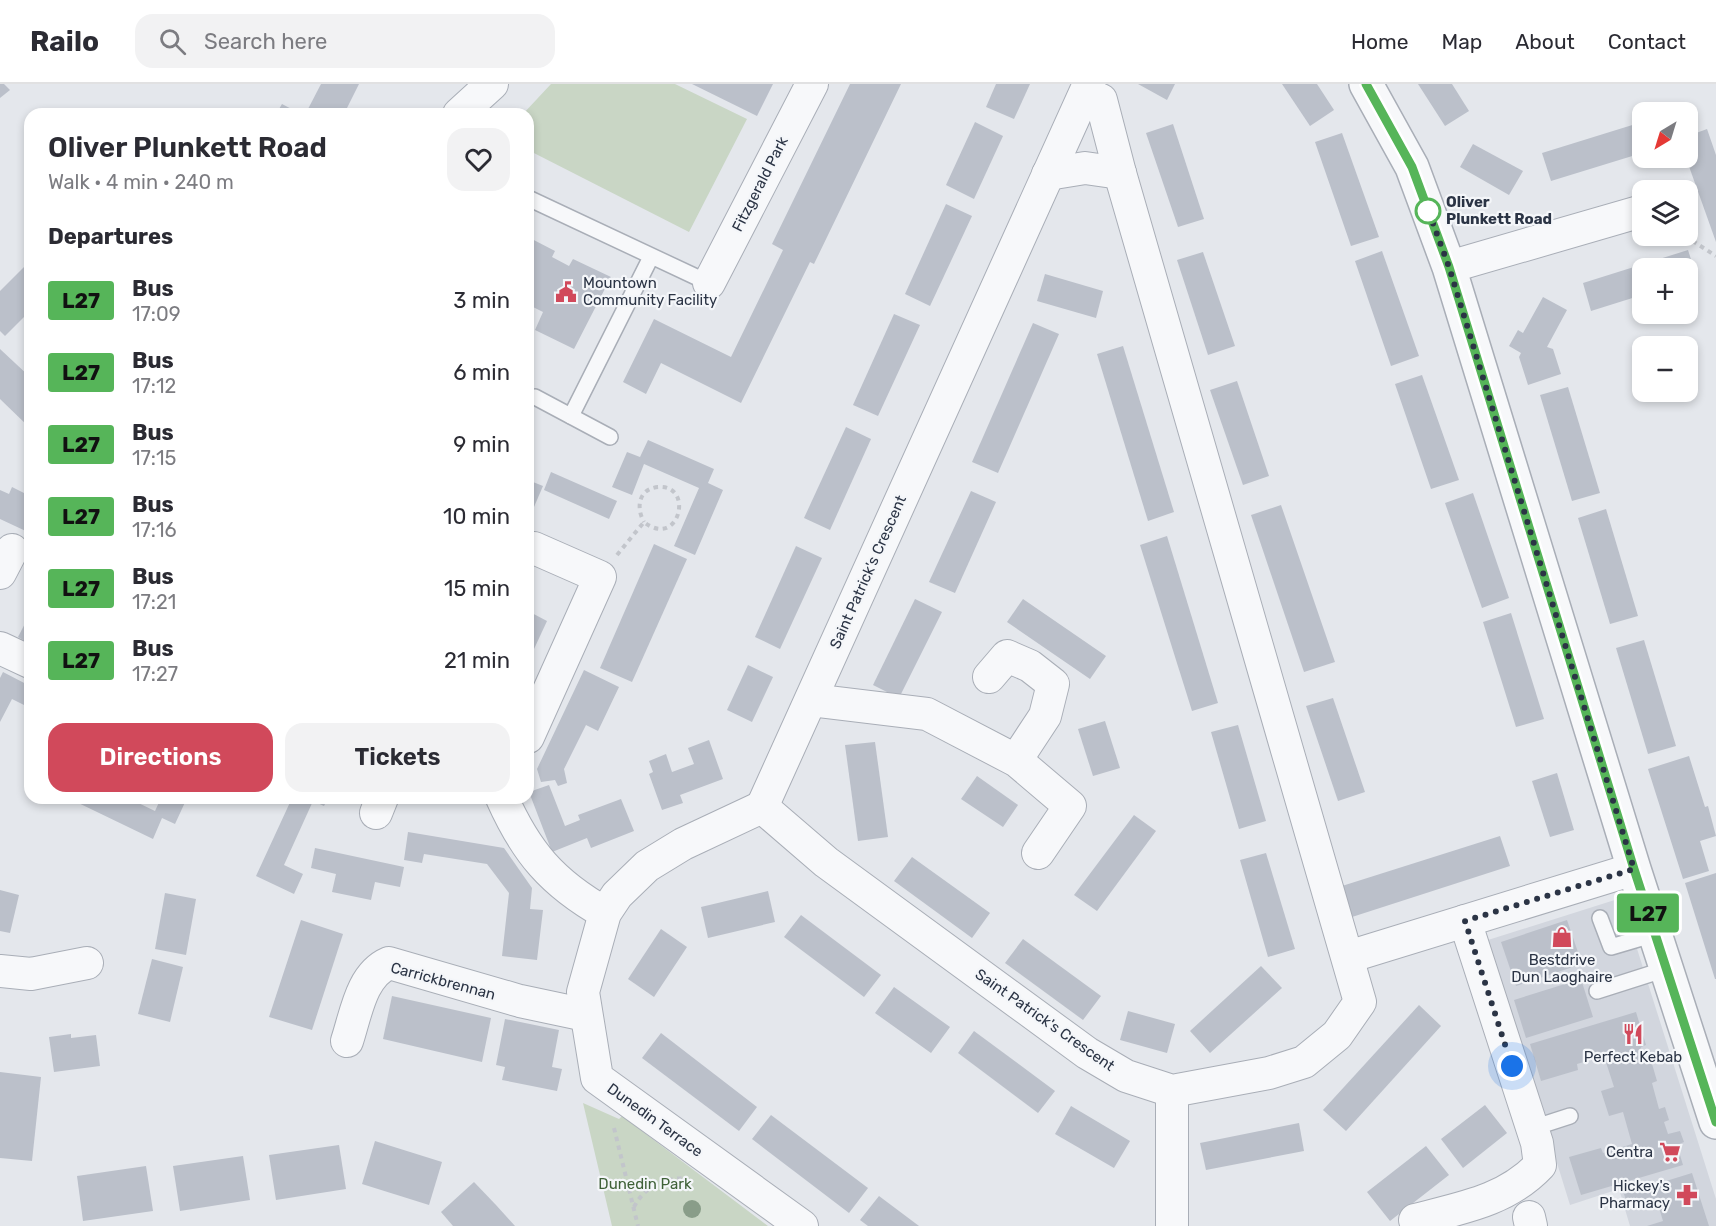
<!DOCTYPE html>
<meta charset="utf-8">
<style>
body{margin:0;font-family:Rubik,sans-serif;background:#f2f2f3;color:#2b2b33;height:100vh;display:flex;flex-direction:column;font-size:22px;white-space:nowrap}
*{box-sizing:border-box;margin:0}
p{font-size:20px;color:#7c7c81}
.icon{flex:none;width:33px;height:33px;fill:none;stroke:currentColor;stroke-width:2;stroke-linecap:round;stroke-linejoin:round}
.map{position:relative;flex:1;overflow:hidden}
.details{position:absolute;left:24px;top:24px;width:510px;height:696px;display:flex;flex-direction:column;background:#fff;border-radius:18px;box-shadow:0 3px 9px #0003}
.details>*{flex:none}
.badge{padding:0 12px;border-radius:4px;font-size:21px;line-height:39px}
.needle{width:39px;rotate:218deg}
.fabs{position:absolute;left:1632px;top:18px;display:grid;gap:12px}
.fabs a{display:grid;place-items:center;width:66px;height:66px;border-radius:12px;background:#fff;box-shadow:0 3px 9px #0003;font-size:30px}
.you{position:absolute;width:30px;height:30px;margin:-15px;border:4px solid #fff;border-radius:50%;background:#1a73e8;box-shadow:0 0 0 9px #1a73e833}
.map>.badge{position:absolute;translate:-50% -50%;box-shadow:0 0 0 3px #fff}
h2{padding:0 24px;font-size:22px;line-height:54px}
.round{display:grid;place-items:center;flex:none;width:63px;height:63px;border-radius:18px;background:#f2f2f3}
.overview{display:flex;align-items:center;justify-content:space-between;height:102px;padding:0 24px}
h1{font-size:28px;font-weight:600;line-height:45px}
.button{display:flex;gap:12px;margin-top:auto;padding:12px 24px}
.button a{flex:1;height:69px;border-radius:18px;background:#d1495b;color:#fff;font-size:24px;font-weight:600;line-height:69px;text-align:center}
.button a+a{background:#f2f2f3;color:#2b2b33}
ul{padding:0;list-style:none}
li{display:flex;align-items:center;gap:18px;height:72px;padding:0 24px}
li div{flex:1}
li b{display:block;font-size:22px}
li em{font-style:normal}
li .badge{min-width:66px;font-weight:700;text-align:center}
header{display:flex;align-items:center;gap:36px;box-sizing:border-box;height:84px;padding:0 30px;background:#fff;border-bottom:2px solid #e1e1e2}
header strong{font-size:28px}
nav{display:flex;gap:33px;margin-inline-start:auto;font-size:21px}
.search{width:420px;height:54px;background:#f2f2f3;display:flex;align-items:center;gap:15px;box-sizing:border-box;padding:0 21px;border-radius:18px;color:#7c7c81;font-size:22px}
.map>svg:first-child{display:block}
.built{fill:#d2d6de}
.green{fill:#c9d6c5}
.building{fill:#bbc0ca}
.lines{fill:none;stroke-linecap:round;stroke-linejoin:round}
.service-casing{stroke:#a9aeb7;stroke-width:18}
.minor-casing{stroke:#a9aeb7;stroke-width:34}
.tertiary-casing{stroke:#a9aeb7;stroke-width:36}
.path{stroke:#c2c5cb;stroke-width:4;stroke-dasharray:4.5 4.5;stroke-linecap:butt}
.service{stroke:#f7f8fa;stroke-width:15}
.minor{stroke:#f7f8fa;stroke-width:32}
.tertiary{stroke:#f7f8fa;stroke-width:33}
.tree{fill:#899d89}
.line-casing{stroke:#fff;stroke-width:14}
.line{stroke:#56b559;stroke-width:9}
.walk{stroke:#2b3445;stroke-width:6;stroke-dasharray:0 10.8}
.stop-dot{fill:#fff;stroke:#56b559;stroke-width:3}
.labels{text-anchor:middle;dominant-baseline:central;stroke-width:4.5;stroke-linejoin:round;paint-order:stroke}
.street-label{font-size:15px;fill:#2b3445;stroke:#f4f6f9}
.stop-label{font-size:15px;font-weight:bold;fill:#2b3445;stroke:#f4f6f9;text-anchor:start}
.poi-label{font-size:15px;fill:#2b3445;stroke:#f4f6f9}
.park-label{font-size:15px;fill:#3f6138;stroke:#f4f6f9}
</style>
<header>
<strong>Railo</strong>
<div class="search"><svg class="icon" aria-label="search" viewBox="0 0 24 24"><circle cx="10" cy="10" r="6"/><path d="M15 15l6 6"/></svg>Search here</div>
<nav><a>Home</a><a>Map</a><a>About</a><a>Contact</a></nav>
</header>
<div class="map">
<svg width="1716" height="1142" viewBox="0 0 1716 1142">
<rect width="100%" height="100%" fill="#e4e7ec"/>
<path class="built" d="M 1621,814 L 1716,1115 L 1716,1142 L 1630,1142 L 1619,1105 L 1570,1121 L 1488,856 Z"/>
<g class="green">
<path d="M 551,0 L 675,0 L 747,35 L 689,148 L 528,66 L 528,30 L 523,30 Z"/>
<path d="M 583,1019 L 619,1035 L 622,1032 L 768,1142 L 612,1142 Z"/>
</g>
<g class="building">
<path d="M 0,0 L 4,0 L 10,6 L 0,14 Z"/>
<path d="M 321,0 L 359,0 L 344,30 L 318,30 L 308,25 Z"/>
<path d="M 692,0 L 773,0 L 757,32 Z"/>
<path d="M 850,0 L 901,0 L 814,180 L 810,178 L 741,319 L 661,279 L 646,310 L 623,298 L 654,235 L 731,273 L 783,166 L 772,160 Z"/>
<path d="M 996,0 L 1030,0 L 1014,35 L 986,23 Z"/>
<path d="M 1138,0 L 1175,0 L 1167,16 Z"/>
<path d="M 1282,0 L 1317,0 L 1334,26 L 1310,42 Z"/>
<path d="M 1418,0 L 1452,0 L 1469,27 L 1445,42 Z"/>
<path d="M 282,20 L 301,30 L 276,30 Z"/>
<path d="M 159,24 L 170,30 L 155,30 Z"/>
<path d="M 975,38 L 1003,52 L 974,115 L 946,101 Z"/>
<path d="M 1642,38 L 1642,69 L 1551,97 L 1542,69 Z"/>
<path d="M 1173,40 L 1204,135 L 1178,143 L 1146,49 Z"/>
<path d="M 1707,45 L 1716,71 L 1716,158 L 1686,74 L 1688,52 Z"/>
<path d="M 1342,49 L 1379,153 L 1351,162 L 1315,58 Z"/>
<path d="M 1473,60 L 1523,87 L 1509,111 L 1460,83 Z"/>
<path d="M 946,120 L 972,132 L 930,222 L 905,210 Z"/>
<path d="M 528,153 L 555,167 L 552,173 L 569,182 L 573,175 L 611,193 L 574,265 L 535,246 L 543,228 L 531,222 L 528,228 Z"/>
<path d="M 1688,166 L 1697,194 L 1688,197 L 1688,184 L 1642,184 L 1642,211 L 1591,227 L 1583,199 Z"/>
<path d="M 1382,167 L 1419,272 L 1391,282 L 1355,177 Z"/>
<path d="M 1203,168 L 1235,262 L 1208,271 L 1177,176 Z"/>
<path d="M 30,177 L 30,227 L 5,252 L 0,247 L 0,207 Z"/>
<path d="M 1045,190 L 1103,207 L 1096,234 L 1037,217 Z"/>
<path d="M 1543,213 L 1567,226 L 1547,263 L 1553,265 L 1561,290 L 1528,301 L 1519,273 L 1521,269 L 1509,262 L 1518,246 L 1523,249 Z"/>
<path d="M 894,230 L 920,241 L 878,332 L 853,321 Z"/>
<path d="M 1033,239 L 1059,250 L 998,389 L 972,378 Z"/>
<path d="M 1123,262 L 1174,428 L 1148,437 L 1097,270 Z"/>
<path d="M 0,265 L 30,293 L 30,344 L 0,315 Z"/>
<path d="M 1422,291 L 1459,396 L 1431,405 L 1395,300 Z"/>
<path d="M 1237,297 L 1269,392 L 1243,401 L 1210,306 Z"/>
<path d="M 1568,303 L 1600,409 L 1572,417 L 1540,311 Z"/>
<path d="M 846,343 L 871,355 L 830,446 L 804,434 Z"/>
<path d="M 648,356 L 714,385 L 708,399 L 723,406 L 695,471 L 674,462 L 699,404 L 644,380 L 632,411 L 612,403 L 627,368 L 640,373 Z"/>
<path d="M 551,388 L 617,417 L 609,435 L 544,406 Z"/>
<path d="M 528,396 L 543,402 L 528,437 Z"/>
<path d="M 12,403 L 30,412 L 30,449 L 0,435 L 0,406 L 9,410 Z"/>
<path d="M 971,407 L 996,418 L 955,509 L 929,498 Z"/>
<path d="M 1473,409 L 1509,514 L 1482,524 L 1445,419 Z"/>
<path d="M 1281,421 L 1335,578 L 1304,588 L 1251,431 Z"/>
<path d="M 1606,425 L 1638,532 L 1610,540 L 1578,434 Z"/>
<path d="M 1167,452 L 1218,619 L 1192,627 L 1140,461 Z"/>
<path d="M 654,460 L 687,475 L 632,598 L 600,584 Z"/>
<path d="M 796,462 L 822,474 L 780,565 L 755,553 Z"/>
<path d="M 915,515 L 942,528 L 899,614 L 873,601 Z"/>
<path d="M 1023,515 L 1106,572 L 1090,595 L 1007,538 Z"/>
<path d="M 528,527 L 547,537 L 528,578 Z"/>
<path d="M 1511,529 L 1544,635 L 1516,643 L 1483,538 Z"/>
<path d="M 30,530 L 30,560 L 18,553 Z"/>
<path d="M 1644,556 L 1676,662 L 1648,670 L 1616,564 Z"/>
<path d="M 748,581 L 773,593 L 752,638 L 727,626 Z"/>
<path d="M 584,586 L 619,603 L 598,647 L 586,641 L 564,685 L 567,699 L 558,702 L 555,696 L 541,698 L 537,685 Z"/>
<path d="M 3,588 L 30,602 L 30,624 L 12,615 L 0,638 L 0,594 Z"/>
<path d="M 1333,614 L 1365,708 L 1338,717 L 1306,622 Z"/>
<path d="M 1105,637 L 1120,684 L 1093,692 L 1078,645 Z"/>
<path d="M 1238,641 L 1266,737 L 1239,745 L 1211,648 Z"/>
<path d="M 709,656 L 723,695 L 680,711 L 683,719 L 662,726 L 649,690 L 653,688 L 649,677 L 666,670 L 672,688 L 694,680 L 688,664 Z"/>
<path d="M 875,658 L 888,753 L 858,757 L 845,661 Z"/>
<path d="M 1689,672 L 1705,723 L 1708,722 L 1716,752 L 1700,757 L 1709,787 L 1683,795 L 1648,685 Z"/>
<path d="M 1557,689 L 1574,746 L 1550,753 L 1532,697 Z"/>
<path d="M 977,692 L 1018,721 L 1003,743 L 961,715 Z"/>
<path d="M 549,701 L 565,742 L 580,736 L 578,731 L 621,715 L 634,747 L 591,764 L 587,754 L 552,768 L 529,708 Z"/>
<path d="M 68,714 L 128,714 L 155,727 L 161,714 L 187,714 L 175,740 L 162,734 L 153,755 Z"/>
<path d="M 292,714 L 328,714 L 324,722 L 313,717 L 284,781 L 303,790 L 294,810 L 256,792 Z"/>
<path d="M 1134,731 L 1156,747 L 1097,827 L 1074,811 Z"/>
<path d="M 408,748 L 504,764 L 532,804 L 530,825 L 543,826 L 537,876 L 502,872 L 509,809 L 487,780 L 424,770 L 422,779 L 404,776 Z"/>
<path d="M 1500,752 L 1510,782 L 1352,833 L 1342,802 Z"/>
<path d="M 315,764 L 404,783 L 400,803 L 375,798 L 371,816 L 332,808 L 336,790 L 311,784 Z"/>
<path d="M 1266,769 L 1295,865 L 1268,873 L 1240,776 Z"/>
<path d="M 912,773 L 990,829 L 972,854 L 894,797 Z"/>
<path d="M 1716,789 L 1716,895 L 1715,895 L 1685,799 Z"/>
<path d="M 0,806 L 19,811 L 10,849 L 0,847 Z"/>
<path d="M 768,807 L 775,838 L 708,854 L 701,823 Z"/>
<path d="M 165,809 L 196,815 L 186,871 L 155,865 Z"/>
<path d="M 801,831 L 881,891 L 864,913 L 784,853 Z"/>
<path d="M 301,836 L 343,850 L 312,946 L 269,933 Z"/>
<path d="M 1567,836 L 1582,880 L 1516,902 L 1501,858 Z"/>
<path d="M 661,845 L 687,863 L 654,913 L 628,895 Z"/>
<path d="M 1023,855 L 1101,912 L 1083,936 L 1005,879 Z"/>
<path d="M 152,875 L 183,883 L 170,938 L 138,930 Z"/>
<path d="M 1261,882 L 1282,904 L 1210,969 L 1190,947 Z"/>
<path d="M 1581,895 L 1593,933 L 1526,954 L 1514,916 Z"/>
<path d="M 894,903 L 950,943 L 931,969 L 875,929 Z"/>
<path d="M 392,912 L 491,934 L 482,978 L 383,955 Z"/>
<path d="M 1419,921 L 1441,942 L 1346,1047 L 1323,1026 Z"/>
<path d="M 1128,927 L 1175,940 L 1167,969 L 1120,956 Z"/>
<path d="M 1636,928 L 1646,961 L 1641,963 L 1644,974 L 1650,973 L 1657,997 L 1652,999 L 1659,1025 L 1665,1023 L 1669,1036 L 1664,1038 L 1668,1050 L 1680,1047 L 1684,1058 L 1677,1061 L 1683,1081 L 1581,1111 L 1569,1073 L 1601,1064 L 1603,1069 L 1632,1060 L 1623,1028 L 1609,1032 L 1601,1007 L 1614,1003 L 1604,972 L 1577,980 L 1578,986 L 1541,997 L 1530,960 Z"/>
<path d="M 505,935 L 559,946 L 552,983 L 562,985 L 557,1007 L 502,996 L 505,983 L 496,981 Z"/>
<path d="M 974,947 L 1055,1007 L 1038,1029 L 958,969 Z"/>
<path d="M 661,949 L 757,1023 L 739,1047 L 642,974 Z"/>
<path d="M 71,950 L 71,954 L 96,951 L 100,982 L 54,988 L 49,953 Z"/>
<path d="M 0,988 L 41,993 L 32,1077 L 0,1074 Z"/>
<path d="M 1485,1021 L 1507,1049 L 1463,1084 L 1441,1055 Z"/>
<path d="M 1071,1022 L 1130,1057 L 1114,1084 L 1055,1050 Z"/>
<path d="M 771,1031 L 868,1104 L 849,1129 L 752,1055 Z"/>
<path d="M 1299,1039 L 1304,1067 L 1206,1086 L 1200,1059 Z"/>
<path d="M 375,1057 L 442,1078 L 429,1121 L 362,1100 Z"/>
<path d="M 339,1061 L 346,1105 L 276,1116 L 269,1071 Z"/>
<path d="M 1426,1062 L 1449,1091 L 1390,1137 L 1367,1108 Z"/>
<path d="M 243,1072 L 250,1116 L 180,1127 L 173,1082 Z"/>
<path d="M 146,1082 L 153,1127 L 83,1137 L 77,1092 Z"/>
<path d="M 1692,1089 L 1709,1142 L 1647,1142 L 1663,1137 L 1657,1117 L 1629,1126 L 1624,1110 Z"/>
<path d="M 474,1098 L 496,1121 L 515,1142 L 453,1142 L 441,1128 Z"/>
<path d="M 879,1112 L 919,1142 L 868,1142 L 860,1136 Z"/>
</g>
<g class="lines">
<defs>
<g id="service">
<path d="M 528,114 L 709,199"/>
<path d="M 535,313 L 610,353"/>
<path d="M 571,332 L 651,173"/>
<path d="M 1600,834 L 1611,863 L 1655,850"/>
<path d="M 1597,907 L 1666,885"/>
<path d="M 1533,1044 L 1570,1032"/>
</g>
<g id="minor">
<path d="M 459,30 L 492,0"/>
<path d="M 1048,90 L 1085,84 L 1120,89"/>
<path d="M 1449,183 L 1642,127"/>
<path d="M 709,199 L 812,0"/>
<path d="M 0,489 L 12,466"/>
<path d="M 0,564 L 30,578"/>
<path d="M 989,593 L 1007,572 L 1030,582 L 1053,600 L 1045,632 L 1016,676"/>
<path d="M 811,616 L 927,630 L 1017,677 L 1070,722 L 1038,769"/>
<path d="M 528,653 L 600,493 L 534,464"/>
<path d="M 502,714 C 526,768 552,799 605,829"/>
<path d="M 762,723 L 826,778 L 1087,969 L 1126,992 L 1172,1007 L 1269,989 L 1304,978 L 1337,951 L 1360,918 L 1120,89 L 1101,16 L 1086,9"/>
<path d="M 762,723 L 1089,0"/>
<path d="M 762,723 L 683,760 L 647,782 L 617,811 L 605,829 L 583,908 L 597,994 L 802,1142"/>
<path d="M 376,729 L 382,714"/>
<path d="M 1348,873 L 1634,785"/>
<path d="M 0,887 L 31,890 L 87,879"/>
<path d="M 347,957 C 356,930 361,891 389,879 L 520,917 L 586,931"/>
<path d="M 1529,1133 L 1531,1142"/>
<path d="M 1415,1136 C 1461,1124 1506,1117 1540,1081 L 1537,1059 L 1465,837"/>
<path d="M 1172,1142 L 1172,1007"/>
</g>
<path id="tertiary" d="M 1366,0 L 1412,83 L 1449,183 L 1634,785 L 1716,1038"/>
</defs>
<use href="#service" class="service-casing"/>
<use href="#minor" class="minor-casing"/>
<use href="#tertiary" class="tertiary-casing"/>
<g class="path">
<path d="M 1685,152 L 1716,172"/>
<path d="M 617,471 L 644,438 C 679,466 695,400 658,403 C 638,405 636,424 644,438"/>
<path d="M 614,1044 L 638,1142"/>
<path d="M 634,1123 C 644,1103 663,1095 684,1094"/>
</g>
<use href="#service" class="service"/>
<use href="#minor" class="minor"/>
<use href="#tertiary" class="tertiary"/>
</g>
<circle class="tree" cx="692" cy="1125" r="9"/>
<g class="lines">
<defs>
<path id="line" d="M 1366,0 L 1412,83 L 1449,183 L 1634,785 L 1716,1038"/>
</defs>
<use href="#line" class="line-casing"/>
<use href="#line" class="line"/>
<path class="walk" d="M 1428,127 L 1427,123 L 1449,183 L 1634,785 L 1465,837 L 1512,982"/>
</g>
<defs>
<symbol id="civic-bare" viewBox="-9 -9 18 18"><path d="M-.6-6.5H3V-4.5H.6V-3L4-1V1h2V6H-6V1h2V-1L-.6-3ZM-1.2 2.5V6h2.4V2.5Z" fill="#d1495b" stroke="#f4f6f9" stroke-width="2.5" paint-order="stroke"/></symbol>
<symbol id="shop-bare" viewBox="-9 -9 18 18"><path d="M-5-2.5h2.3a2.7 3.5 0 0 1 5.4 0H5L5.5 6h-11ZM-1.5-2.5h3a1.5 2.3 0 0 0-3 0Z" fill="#d1495b" stroke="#f4f6f9" stroke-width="2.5" paint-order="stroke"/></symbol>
<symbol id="restaurant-bare" viewBox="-9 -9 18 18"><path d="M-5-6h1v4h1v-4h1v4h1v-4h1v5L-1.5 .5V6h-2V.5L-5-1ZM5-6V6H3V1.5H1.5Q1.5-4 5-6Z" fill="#d1495b" stroke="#f4f6f9" stroke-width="2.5" paint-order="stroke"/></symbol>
<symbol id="supermarket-bare" viewBox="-9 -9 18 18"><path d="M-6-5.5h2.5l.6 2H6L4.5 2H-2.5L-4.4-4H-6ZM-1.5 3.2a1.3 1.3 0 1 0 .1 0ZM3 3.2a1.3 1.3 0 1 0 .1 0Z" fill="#d1495b" stroke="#f4f6f9" stroke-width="2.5" paint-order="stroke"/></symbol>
<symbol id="pharmacy-bare" viewBox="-9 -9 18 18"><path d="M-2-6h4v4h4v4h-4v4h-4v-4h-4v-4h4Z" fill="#d1495b" stroke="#f4f6f9" stroke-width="2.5" paint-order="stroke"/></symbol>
</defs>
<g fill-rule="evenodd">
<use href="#civic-bare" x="551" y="193" width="30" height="30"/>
<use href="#shop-bare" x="1547" y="838" width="30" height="30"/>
<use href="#restaurant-bare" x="1618" y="935" width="30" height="30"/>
<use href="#supermarket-bare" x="1655" y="1053" width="30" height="30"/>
<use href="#pharmacy-bare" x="1672" y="1096" width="30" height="30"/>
</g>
<circle class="stop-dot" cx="1428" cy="127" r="12"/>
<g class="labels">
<g class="street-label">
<text transform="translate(760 100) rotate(-63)">Fitzgerald Park</text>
<text transform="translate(868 488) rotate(-66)">Saint Patrick's Crescent</text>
<text transform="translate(443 897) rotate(15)">Carrickbrennan</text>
<text transform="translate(1045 936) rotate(35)">Saint Patrick's Crescent</text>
<text transform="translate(655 1036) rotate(36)">Dunedin Terrace</text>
</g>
<g class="stop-label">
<text x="1446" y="118">Oliver<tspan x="1446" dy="17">Plunkett Road</tspan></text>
</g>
<g class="poi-label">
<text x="583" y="199" text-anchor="start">Mountown<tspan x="583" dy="17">Community Facility</tspan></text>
<text x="1562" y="876">Bestdrive<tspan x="1562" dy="17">Dun Laoghaire</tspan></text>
<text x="1633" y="973">Perfect Kebab</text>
<text x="1653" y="1068" text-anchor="end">Centra</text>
<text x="1670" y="1102" text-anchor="end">Hickey's<tspan x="1670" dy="17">Pharmacy</tspan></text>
</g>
<g class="park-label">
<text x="645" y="1100">Dunedin Park</text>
</g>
</g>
</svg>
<div class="fabs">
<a><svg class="needle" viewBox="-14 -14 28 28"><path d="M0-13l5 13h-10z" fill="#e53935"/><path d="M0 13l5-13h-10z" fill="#7c7c81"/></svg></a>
<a><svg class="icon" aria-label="layers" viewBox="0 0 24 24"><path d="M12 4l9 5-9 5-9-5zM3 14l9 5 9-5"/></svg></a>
<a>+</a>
<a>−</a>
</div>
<div class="you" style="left:1512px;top:982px"></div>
<b class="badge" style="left:1648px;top:829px;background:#56b559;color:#111">L27</b>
<section class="details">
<div class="overview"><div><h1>Oliver Plunkett Road</h1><p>Walk · 4 min · 240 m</p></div><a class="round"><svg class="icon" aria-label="heart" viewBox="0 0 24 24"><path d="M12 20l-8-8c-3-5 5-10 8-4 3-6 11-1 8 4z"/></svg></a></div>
<h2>Departures</h2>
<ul>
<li><span class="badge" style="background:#56b559;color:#111">L27</span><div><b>Bus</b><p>17:09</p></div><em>3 min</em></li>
<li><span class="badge" style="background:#56b559;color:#111">L27</span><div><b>Bus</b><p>17:12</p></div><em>6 min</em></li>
<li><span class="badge" style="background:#56b559;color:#111">L27</span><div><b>Bus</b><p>17:15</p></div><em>9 min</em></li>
<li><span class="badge" style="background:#56b559;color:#111">L27</span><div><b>Bus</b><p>17:16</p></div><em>10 min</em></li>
<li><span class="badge" style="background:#56b559;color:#111">L27</span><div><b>Bus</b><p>17:21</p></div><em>15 min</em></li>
<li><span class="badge" style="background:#56b559;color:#111">L27</span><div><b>Bus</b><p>17:27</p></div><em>21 min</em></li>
</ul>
<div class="button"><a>Directions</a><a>Tickets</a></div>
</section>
</div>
